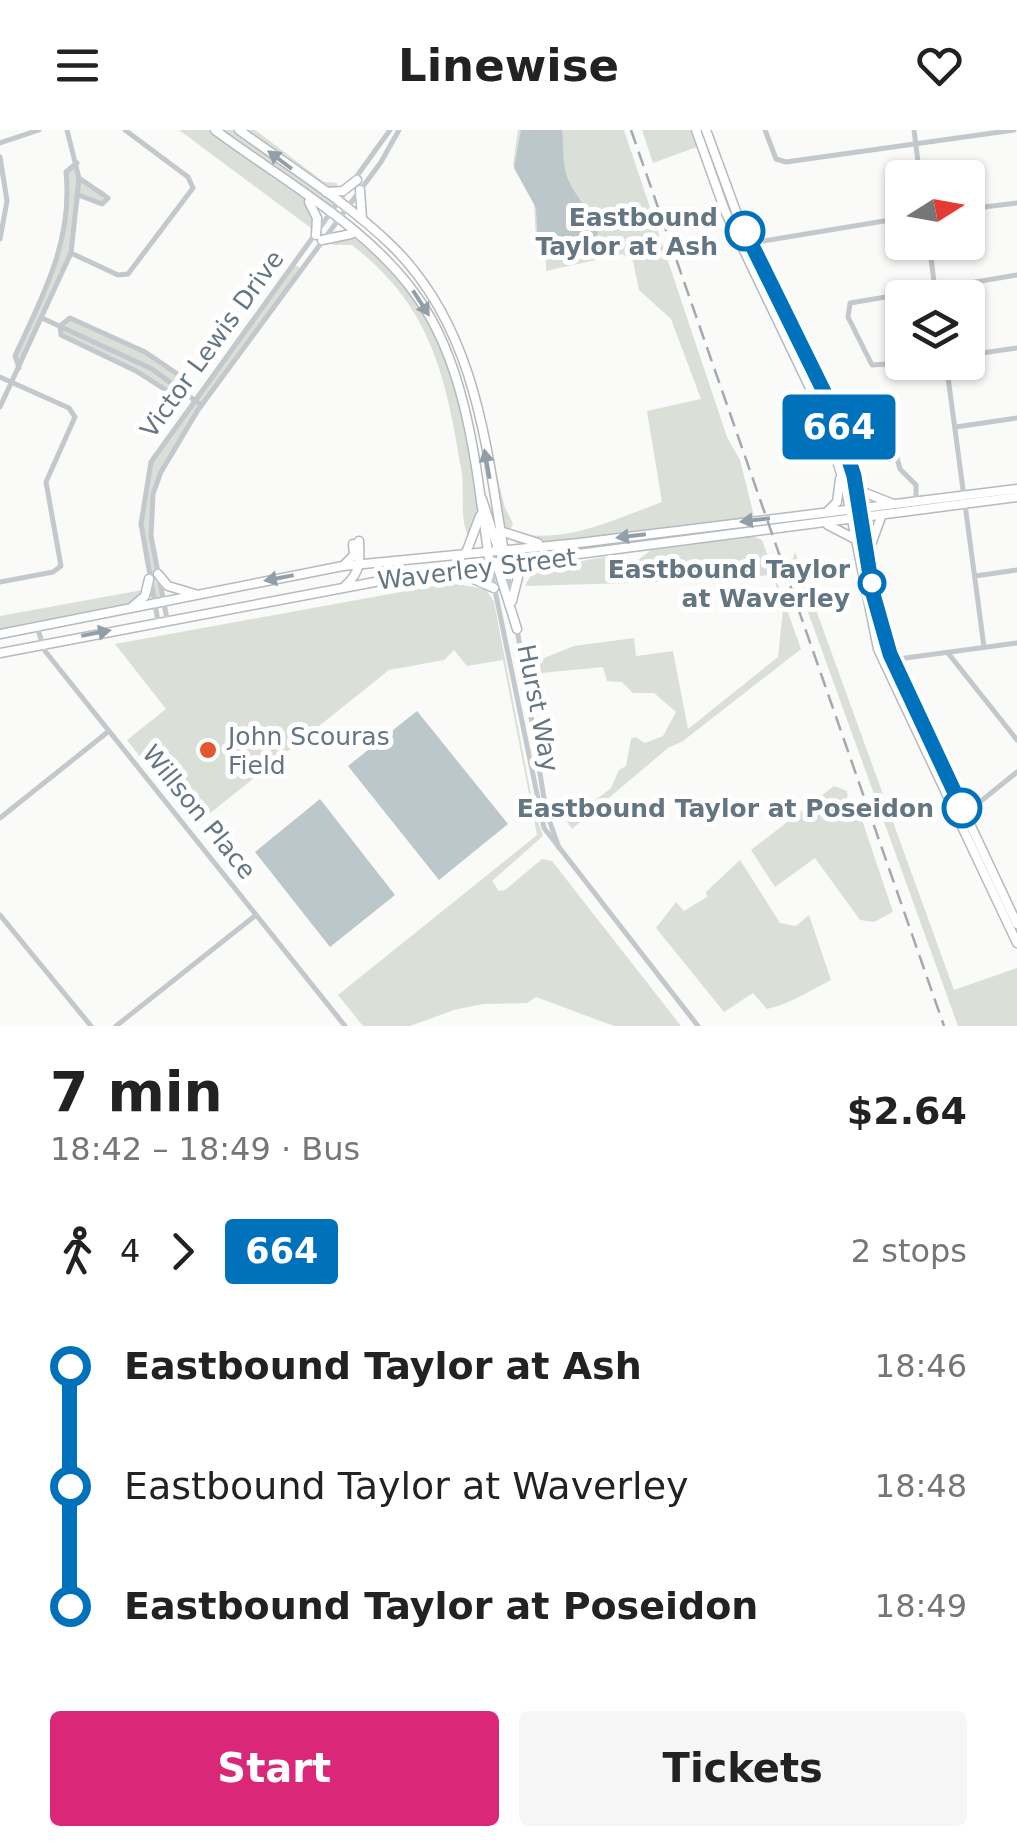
<!DOCTYPE html>
<meta charset="utf-8">
<style>
body{margin:0;font-family:"DejaVu Sans",sans-serif;background:#f6f6f6;color:#222;height:100vh;display:flex;flex-direction:column;font-size:38px;white-space:nowrap}
*{box-sizing:border-box;margin:0}
p{font-size:32px;color:#767676}
.icon{flex:none;width:55px;height:55px;fill:none;stroke:currentColor;stroke-width:2;stroke-linecap:round;stroke-linejoin:round}
.map{position:relative;height:896px;overflow:hidden}
.side{display:flex;flex-direction:column;background:#fff;flex:1}
.side>*{flex:none}
.badge{padding:0 20px;border-radius:8px;font-size:35px;line-height:65px}
.needle{width:65px;rotate:79deg}
.tools{position:absolute;left:885px;top:30px;display:grid;gap:20px}
.tools a{display:grid;place-items:center;width:100px;height:100px;border-radius:10px;background:#fff;box-shadow:0 2px 8px #0004;font-size:50px}
.map>.badge{position:absolute;translate:-50% -50%;box-shadow:0 0 0 5px #fff}
.legs{display:flex;align-items:center;gap:15px;height:110px;padding:0 50px;font-size:32px}
.legs p{margin-inline-start:auto}
.headline{display:flex;align-items:center;justify-content:space-between;height:170px;padding:0 50px}
h1{font-size:55px;font-weight:800;line-height:75px}
.cta{display:flex;gap:20px;margin-top:auto;padding:20px 50px}
.cta a{flex:1;height:115px;border-radius:10px;background:#db2777;color:#fff;font-size:40px;font-weight:800;line-height:115px;text-align:center}
.cta a+a{background:#f6f6f6;color:#222}
ul{padding:0 50px;list-style:none}
li{display:flex;align-items:center;gap:35px;height:120px;font-size:38px}
li i{display:grid;place-items:center;width:15px;height:100%;margin:0 12px;background:currentColor}
li i::after{content:'';width:25px;height:25px;margin:-12px;border:8px solid;border-radius:50%;background:#fff}
li p{margin-inline-start:auto}
li:first-child i{background:linear-gradient(#0000 50%,currentColor 0)}
li:last-child i{background:linear-gradient(currentColor 50%,#0000 0)}
header{display:flex;justify-content:space-between;align-items:center;height:130px;padding:0 50px;background:#fff;font-size:45px;font-weight:800}
.map>svg:first-child{display:block}
.green{fill:#dadfd7}
.water{fill:#bbc7cb}
.lines{fill:none;stroke-linecap:round;stroke-linejoin:round}
.major-casing{stroke:#b5babe;stroke-width:11}
.minor{stroke:#c3c8cc;stroke-width:5}
.major{stroke:#fff;stroke-width:8}
.rail{stroke:#a2aab0;stroke-width:2.5;stroke-dasharray:15 8;stroke-linecap:butt}
.oneway{fill:#939fa8}
.line-1-casing{stroke:#fff;stroke-width:22}
.line-1{stroke:#0072bc;stroke-width:15}
.stop-1-dot{fill:#fff;stroke:#0072bc;stroke-width:5}
.poi-dot{fill:#e4572e;stroke:#fff;stroke-width:4}
.labels{text-anchor:middle;dominant-baseline:central;stroke-width:10;stroke-linejoin:round;paint-order:stroke}
.stop-label{font-size:25px;font-weight:bold;fill:#657683;stroke:#fff;text-anchor:end}
.street-label{font-size:25px;fill:#657683;stroke:#fff}
.poi-label{font-size:25px;fill:#657683;stroke:#fff;text-anchor:start}
</style>
<header><svg class="icon" aria-label="menu" viewBox="0 0 24 24"><path d="M4 6h16M4 12h16M4 18h16"/></svg>Linewise<svg class="icon" aria-label="heart" viewBox="0 0 24 24"><path d="M12 20l-8-8c-3-5 5-10 8-4 3-6 11-1 8 4z"/></svg></header>
<div class="map">
<svg width="1017" height="896" viewBox="0 0 1017 896">
<rect width="100%" height="100%" fill="#fafaf8"/>
<g class="green">
<path d="M 179,0 L 255,0 L 324,52 L 337,53 L 339,74 L 330,85 L 310,70 L 318,99 L 311,98 Z"/>
<path d="M 518,0 L 624,0 L 727,307 L 740,330 L 756,394 L 524,418 L 507,407 L 491,322 L 505,378 L 513,393 L 510,401 C 561,417 615,389 662,372 L 647,281 L 701,269 L 671,189 L 639,160 L 633,131 L 623,124 L 546,141 L 546,122 L 536,108 L 534,74 L 513,35 Z"/>
<path d="M 642,0 L 691,0 L 697,17 L 653,33 Z"/>
<path d="M 77,33 L 79,48 L 105,62 L 102,74 L 80,67 L 71,123 L 19,238 L 15,226 C 43,165 73,111 66,42 Z"/>
<path d="M 351,106 C 444,163 463,278 477,376 L 476,390 L 468,405 C 460,391 464,361 462,344 C 446,248 433,178 352,115 L 333,115 L 331,109 Z"/>
<path d="M 294,134 L 302,139 C 264,192 166,307 153,365 C 145,400 157,438 164,472 L 155,474 L 141,384 L 151,332 Z"/>
<path d="M 70,188 L 145,222 L 179,245 L 174,262 L 61,205 L 60,196 Z"/>
<path d="M 752,406 L 762,410 L 801,519 L 683,611 L 668,618 L 572,699 L 567,692 L 611,658 L 619,640 L 626,636 L 631,609 L 635,607 L 645,613 L 663,606 L 676,582 L 654,563 L 633,563 L 622,552 L 607,551 L 603,537 L 541,543 L 539,530 L 574,516 L 634,508 L 636,526 L 673,521 L 688,599 L 778,527 L 783,480 L 779,478 L 780,466 L 772,445 L 642,453 L 636,442 L 638,430 L 651,420 Z"/>
<path d="M 795,422 L 954,860 L 1017,838 L 1017,896 L 958,896 L 791,435 Z"/>
<path d="M 611,426 L 627,435 L 630,453 L 525,456 L 531,445 C 557,437 581,430 611,426 Z"/>
<path d="M 450,453 L 486,459 L 494,472 L 534,680 L 543,706 L 492,751 L 499,761 L 505,760 L 542,729 L 552,731 L 681,896 L 614,896 L 536,867 L 527,873 L 483,874 L 454,880 L 410,896 L 363,896 L 338,865 L 537,705 L 503,530 L 467,536 L 454,520 L 444,530 L 389,540 L 194,696 L 127,610 L 166,579 L 115,514 Z"/>
<path d="M 148,459 L 140,472 L 0,504 L 0,486 Z"/>
<path d="M 834,656 L 847,661 L 848,674 L 860,684 L 893,782 L 874,792 L 860,790 L 815,728 L 775,757 L 751,720 Z"/>
<path d="M 740,730 L 780,793 L 796,796 L 809,785 L 831,850 C 811,860 790,874 767,879 L 753,863 L 724,882 L 656,798 L 676,772 L 684,781 L 707,767 L 706,762 Z"/>
</g>
<g class="water">
<path d="M 521,0 L 562,0 C 564,16 562,32 567,47 C 582,85 635,114 553,126 L 538,115 L 536,78 L 514,38 Z"/>
<path d="M 417,581 L 508,694 L 439,750 L 348,636 Z"/>
<path d="M 320,669 L 395,765 L 330,817 L 255,722 Z"/>
</g>
<g class="lines">
<defs>
<g id="major">
<path d="M 215,0 C 282,50 367,96 416,165 C 470,239 477,348 490,436"/>
<path d="M 239,0 C 290,37 347,72 392,116 C 478,200 487,322 506,435"/>
<path d="M 696,0 L 725,81 L 823,285 L 846,360 L 878,519 L 1017,813"/>
<path d="M 706,0 L 741,95 L 839,296 L 854,346 L 873,464 L 890,524 L 1017,794"/>
<path d="M 360,60 L 362,89"/>
<path d="M 326,62 L 343,61 L 357,50"/>
<path d="M 309,72 L 317,88 L 316,105"/>
<path d="M 322,110 L 351,104"/>
<path d="M 858,360 L 891,373"/>
<path d="M 482,369 L 499,422"/>
<path d="M 828,381 L 837,372 L 840,349"/>
<path d="M 828,395 L 855,409"/>
<path d="M 500,401 L 538,413"/>
<path d="M 869,420 L 881,387"/>
<path d="M 466,423 L 480,386"/>
<path d="M 496,432 L 517,499"/>
<path d="M 344,435 L 354,425 L 353,414"/>
<path d="M 458,442 L 494,458"/>
<path d="M 158,444 L 168,456 L 195,464"/>
<path d="M 345,456 C 361,442 360,431 359,411"/>
<path d="M 512,471 L 519,443 L 527,434"/>
<path d="M 132,477 L 145,466 L 149,449"/>
<path d="M 0,504 L 343,436 L 579,413 L 1017,359"/>
<path d="M 0,523 L 401,447 L 1017,367"/>
</g>
</defs>
<use href="#major" class="major-casing"/>
<g class="minor">
<path d="M 765,0 L 776,29 L 786,32 L 1014,0"/>
<path d="M 914,0 L 920,48"/>
<path d="M 0,13 L 39,0"/>
<path d="M 0,27 L 7,71 L 0,109"/>
<path d="M 79,48 L 108,68 L 102,74 L 81,66"/>
<path d="M 968,79 L 1017,73"/>
<path d="M 929,112 L 936,168"/>
<path d="M 740,115 L 902,88"/>
<path d="M 71,123 L 118,145 L 128,144 L 193,58 L 188,47 L 125,0"/>
<path d="M 42,188 L 152,239 L 201,275"/>
<path d="M 70,188 L 145,222 L 179,245 L 179,258 L 169,262 L 136,241 L 61,205 L 60,196 Z"/>
<path d="M 968,225 L 1017,218"/>
<path d="M 915,232 L 872,235 L 848,187 L 850,173 L 1017,145"/>
<path d="M 946,232 L 984,517"/>
<path d="M 19,238 L 15,226 C 43,165 73,111 66,42 L 77,33"/>
<path d="M 0,247 L 69,278 L 75,287 L 46,352 L 61,436 L 53,442 L 0,452"/>
<path d="M 0,277 L 71,123 L 79,48 L 67,0"/>
<path d="M 956,297 L 1017,288"/>
<path d="M 844,311 L 874,298 L 888,297 L 900,339 L 916,355 L 916,372"/>
<path d="M 506,435 L 512,468"/>
<path d="M 490,436 L 544,698 L 698,896"/>
<path d="M 975,446 L 1017,440"/>
<path d="M 167,489 L 151,406 L 153,364 L 161,342 L 198,280 L 381,32 L 399,0"/>
<path d="M 158,491 L 141,394 L 151,332 L 390,0"/>
<path d="M 37,497 L 45,521 L 345,896"/>
<path d="M 517,499 L 546,681 L 559,718"/>
<path d="M 948,523 L 1017,610"/>
<path d="M 883,531 L 1017,513"/>
<path d="M 965,684 L 1017,642"/>
<path d="M 0,688 L 109,601"/>
<path d="M 0,785 L 91,896"/>
<path d="M 116,896 L 256,785"/>
</g>
<use href="#major" class="major"/>
<path class="rail" d="M 631,0 L 944,896"/>
</g>
<defs><path id="oneway-solid" d="M-6-.8H1V-3.2L6.5 0L1 3.2V.8H-6Z" transform="scale(2.5)"/></defs>
<g class="oneway">
<use href="#oneway-solid" transform="translate(280 30) rotate(-143)"/>
<use href="#oneway-solid" transform="translate(421 173) rotate(57)"/>
<use href="#oneway-solid" transform="translate(487 334) rotate(-100)"/>
<use href="#oneway-solid" transform="translate(755 390) rotate(173)"/>
<use href="#oneway-solid" transform="translate(631 406) rotate(173)"/>
<use href="#oneway-solid" transform="translate(279 448) rotate(169)"/>
<use href="#oneway-solid" transform="translate(96 503) rotate(-11)"/>
</g>
<g class="lines">
<defs>
<path id="line-1" d="M 745,101 L 833,280 L 854,346 L 873,464 L 890,524 L 962,678"/>
</defs>
<use href="#line-1" class="line-1-casing"/>
<use href="#line-1" class="line-1"/>
</g>
<g class="stop-1-dot">
<circle cx="745" cy="101" r="18"/>
<circle cx="872" cy="453" r="12"/>
<circle cx="962" cy="678" r="18"/>
</g>
<circle class="poi-dot" cx="208" cy="620" r="10"/>
<g class="labels">
<g class="stop-label">
<text x="718" y="87">Eastbound<tspan x="718" dy="29">Taylor at Ash</tspan></text>
<text x="850" y="439">Eastbound Taylor<tspan x="850" dy="29">at Waverley</tspan></text>
<text x="934" y="678">Eastbound Taylor at Poseidon</text>
</g>
<g class="street-label">
<text transform="translate(212 214) rotate(-54)">Victor Lewis Drive</text>
<text transform="translate(477 439) rotate(-7)">Waverley Street</text>
<text transform="translate(538 578) rotate(79)">Hurst Way</text>
<text transform="translate(199 682) rotate(51)">Willson Place</text>
</g>
<g class="poi-label">
<text x="228" y="606">John Scouras<tspan x="228" dy="29">Field</tspan></text>
</g>
</g>
</svg>
<div class="tools">
<a><svg class="needle" viewBox="-14 -14 28 28"><path d="M0-13l5 13h-10z" fill="#e53935"/><path d="M0 13l5-13h-10z" fill="#767676"/></svg></a>
<a><svg class="icon" aria-label="layers" viewBox="0 0 24 24"><path d="M12 4l9 5-9 5-9-5zM3 14l9 5 9-5"/></svg></a>
</div>
<b class="badge" style="left:839px;top:297px;background:#0072bc;color:#fff">664</b>
</div>
<section class="side">
<div class="headline"><div><h1>7 min</h1><p>18:42 – 18:49 · Bus</p></div><b>$2.64</b></div>
<div class="legs"><svg class="icon" aria-label="walk" viewBox="0 0 24 24"><circle cx="13" cy="4" r="2"/><path d="M13 8l-2 6 4 7M11 14l-3 7M7 12l3-4h3l4 4"/></svg>4<svg class="icon" aria-label="forward" viewBox="0 0 24 24"><path d="M9 5l7 7-7 7"/></svg><b class="badge" style="background:#0072bc;color:#fff">664</b><p>2 stops</p></div>
<ul>
<li><i style="color:#0072bc"></i><b>Eastbound Taylor at Ash</b><p>18:46</p></li>
<li><i style="color:#0072bc"></i><span>Eastbound Taylor at Waverley</span><p>18:48</p></li>
<li><i style="color:#0072bc"></i><b>Eastbound Taylor at Poseidon</b><p>18:49</p></li>
</ul>
<div class="cta"><a>Start</a><a>Tickets</a></div>
</section>
